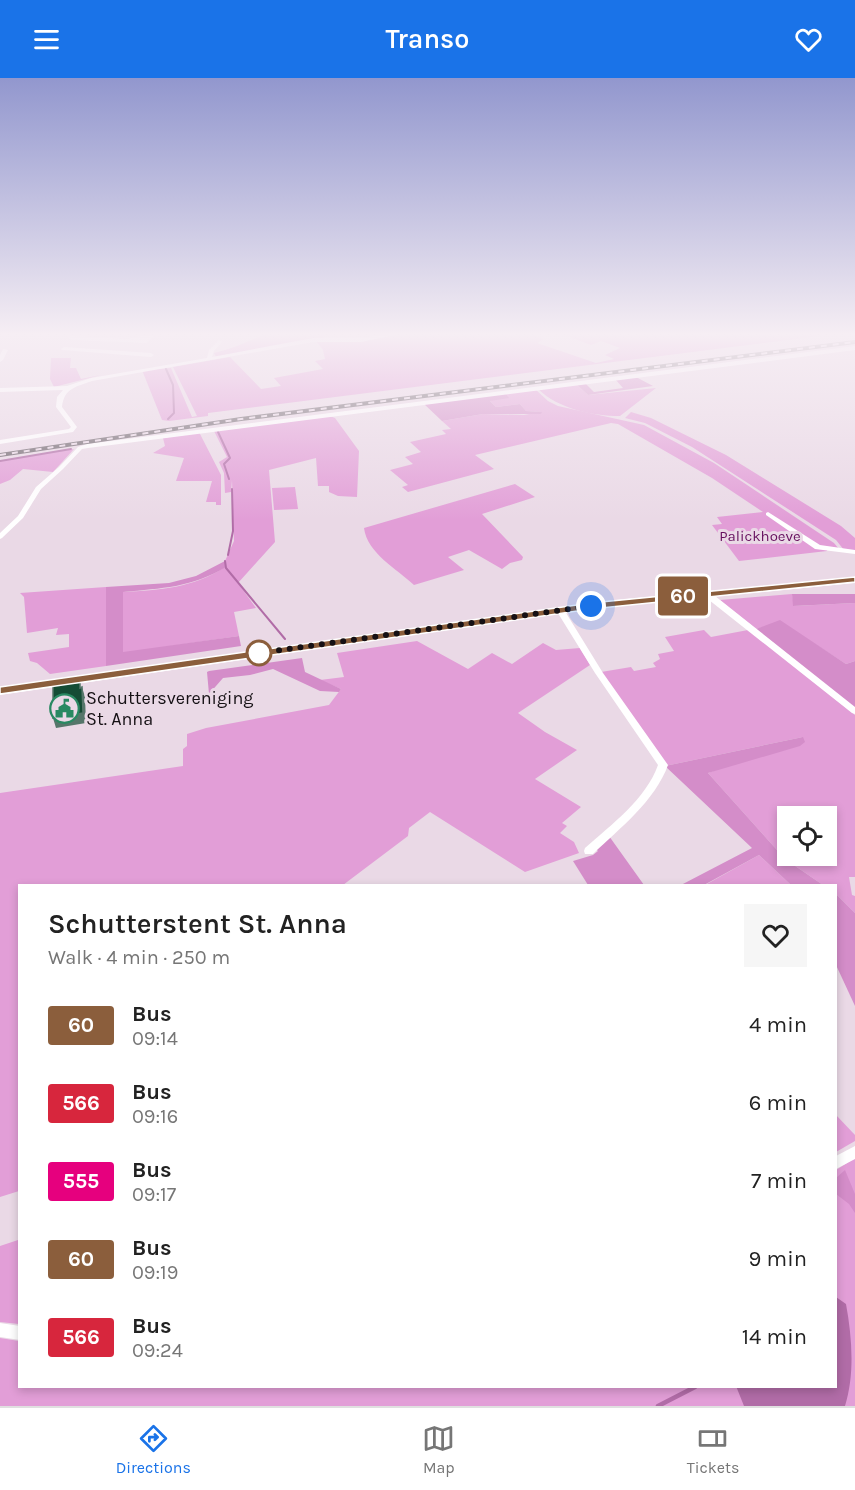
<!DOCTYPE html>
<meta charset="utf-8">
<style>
body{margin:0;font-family:Karla,sans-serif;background:#f6f6f6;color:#222;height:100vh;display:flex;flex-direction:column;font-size:22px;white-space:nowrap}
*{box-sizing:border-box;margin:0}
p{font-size:20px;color:#767676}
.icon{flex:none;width:33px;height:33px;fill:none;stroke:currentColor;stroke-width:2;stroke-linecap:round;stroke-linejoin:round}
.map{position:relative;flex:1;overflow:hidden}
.side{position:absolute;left:18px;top:806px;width:819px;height:504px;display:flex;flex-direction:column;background:#fff;border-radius:0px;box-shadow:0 3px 9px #0003}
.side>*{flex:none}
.badge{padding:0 12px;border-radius:4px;font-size:21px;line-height:39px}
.controls{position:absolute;left:777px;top:728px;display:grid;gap:12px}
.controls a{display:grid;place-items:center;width:60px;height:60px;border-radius:0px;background:#fff;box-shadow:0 3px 9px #0003;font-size:30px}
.you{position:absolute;width:30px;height:30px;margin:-15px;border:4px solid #fff;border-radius:50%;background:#1a73e8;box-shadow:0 0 0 9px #1a73e833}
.map>.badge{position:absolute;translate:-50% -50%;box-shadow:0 0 0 3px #fff}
.round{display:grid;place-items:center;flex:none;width:63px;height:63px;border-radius:0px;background:#f6f6f6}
.head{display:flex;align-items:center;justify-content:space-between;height:102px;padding:0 30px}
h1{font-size:28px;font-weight:600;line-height:45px}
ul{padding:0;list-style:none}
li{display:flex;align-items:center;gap:18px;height:78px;padding:0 30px}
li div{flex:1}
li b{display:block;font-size:22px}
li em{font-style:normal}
li .badge{min-width:66px;font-weight:700;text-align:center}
header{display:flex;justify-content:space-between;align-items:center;height:78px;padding:0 30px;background:#1a73e8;color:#fff;font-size:27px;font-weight:600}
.tab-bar{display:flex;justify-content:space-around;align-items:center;height:84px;border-top:2px solid #e0e0e0;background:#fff;font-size:16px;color:#767676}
.tab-bar a{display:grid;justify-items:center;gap:3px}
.tab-bar .active{color:#1a73e8}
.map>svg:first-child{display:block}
.green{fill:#e29ed7;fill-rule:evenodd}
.forest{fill:#d48dc9}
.water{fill:#b16ca7}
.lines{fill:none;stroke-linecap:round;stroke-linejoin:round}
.stream-far1{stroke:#b16ca7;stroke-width:2}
.stream{stroke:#b16ca7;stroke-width:4.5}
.minor{fill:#fff;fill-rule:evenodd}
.primary{fill:#fff;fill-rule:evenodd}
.rail-casing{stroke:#6e646c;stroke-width:4}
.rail{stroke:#ead9e6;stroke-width:2;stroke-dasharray:6;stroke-linecap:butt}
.shaded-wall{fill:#55766a}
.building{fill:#154c35;stroke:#55766a;stroke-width:1.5}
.line{fill:#8b5e3c;stroke:#fff;stroke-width:1.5}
.walk{stroke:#151014;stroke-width:6;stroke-dasharray:0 10.8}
.stop-dot{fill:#fff;stroke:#8b5e3c;stroke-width:3}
.labels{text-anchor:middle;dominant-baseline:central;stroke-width:6;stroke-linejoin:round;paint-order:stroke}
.far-park-label{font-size:15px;fill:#67115f;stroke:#ead9e6}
.poi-label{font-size:18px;fill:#151014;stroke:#ead9e6;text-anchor:start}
</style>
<header><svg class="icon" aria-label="menu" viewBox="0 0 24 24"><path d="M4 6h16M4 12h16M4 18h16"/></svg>Transo<svg class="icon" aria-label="heart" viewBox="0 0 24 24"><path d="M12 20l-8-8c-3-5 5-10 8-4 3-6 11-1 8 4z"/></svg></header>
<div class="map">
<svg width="855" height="1328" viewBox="0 0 855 1328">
<rect width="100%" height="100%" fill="#ead9e6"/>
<g class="green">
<path d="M 266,256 L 329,256 L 330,258 L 216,279 L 214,275 C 233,271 248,263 266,256 Z"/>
<path d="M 402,256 L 531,256 L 544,261 L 537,265 L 596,285 L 614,281 L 605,277 L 620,270 L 601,263 L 591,267 L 562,256 L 827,257 L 208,335 L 208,338 L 169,343 L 162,342 L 142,292 L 171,290 L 192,339 L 197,338 L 173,289 L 230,279 L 261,311 L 281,308 L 274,300 L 323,291 L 315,283 L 325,281 L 323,272 L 316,263 L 370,262 Z"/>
<path d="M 51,280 L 71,280 L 70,290 L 76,290 L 81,301 L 101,297 L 54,309 L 50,301 Z"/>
<path d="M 576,306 L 588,317 L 656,310 L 620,338 C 592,338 559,331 538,311 Z"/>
<path d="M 535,311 L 548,323 L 558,328 L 644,347 L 714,385 L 834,465 L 839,471 L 828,470 L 827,473 L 739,483 L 712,447 L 722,446 L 717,439 L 763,434 L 712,400 L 618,346 L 611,345 L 475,377 L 494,391 L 408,414 L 402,409 L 408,407 L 390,392 L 413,386 L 405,379 L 421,374 L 410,364 L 446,356 L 442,352 L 451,351 L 442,343 L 483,336 L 524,337 L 541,334 L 526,333 L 520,326 L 496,329 L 490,323 L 505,315 Z"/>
<path d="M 631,334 L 651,340 L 726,377 L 841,448 L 855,460 L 855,472 L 844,472 L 836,462 L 692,369 L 645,345 L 625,340 Z"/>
<path d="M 330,338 L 335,340 L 359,373 L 357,419 L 338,418 L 329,414 L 329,408 L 318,408 L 316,380 L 269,392 L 275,464 L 238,505 L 256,530 L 234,534 L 239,558 L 123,575 L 123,514 C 160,512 193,510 225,489 L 225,483 L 234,463 L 232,402 L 231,414 L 225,415 L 224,395 L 219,384 L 227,379 L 214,353 Z"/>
<path d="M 199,354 L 221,397 L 221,427 L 216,427 L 216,424 L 206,424 L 212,403 L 176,403 L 184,380 L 153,375 L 165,368 L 163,360 Z"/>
<path d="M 74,371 L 53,394 L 23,391 L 10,402 L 0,406 L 0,383 Z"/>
<path d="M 515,406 L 535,419 L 482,436 L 523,479 L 522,482 L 510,485 L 502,491 L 469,472 L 448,479 L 464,492 L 414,507 C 397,491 367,475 364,450 Z"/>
<path d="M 295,409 L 298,431 L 274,432 L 272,410 Z"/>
<path d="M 106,509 L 106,588 L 50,596 L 37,585 L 30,583 L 28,575 L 69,569 L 69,556 L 56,557 L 58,550 L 27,555 L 24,519 L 20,515 Z"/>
<path d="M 792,516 L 794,528 L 855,525 L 855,583 L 846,586 L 781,544 L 756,551 L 720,522 Z"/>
<path d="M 704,552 L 711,559 L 748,552 L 855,637 L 855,799 L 849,799 L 852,817 L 855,818 L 855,835 L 836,816 L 836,807 L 823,807 L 785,781 L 708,695 L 803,659 L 665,688 L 601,594 L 631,589 L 634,593 L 656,589 L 653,585 L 660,581 L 658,576 L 674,573 L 665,559 ZM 788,738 L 826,738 L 826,777 L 788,777 Z"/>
<path d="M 417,563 L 468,591 L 492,575 L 512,586 L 543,565 L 556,572 L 580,570 L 590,587 L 518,635 L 545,654 L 577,672 L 535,701 L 581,729 L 562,745 L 567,748 L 560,755 L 574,764 L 579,775 L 525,794 L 430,734 L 409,750 L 408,758 L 343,807 L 20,807 L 19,1113 L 0,1119 L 0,715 L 183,688 L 183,671 L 187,668 L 187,656 L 206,650 L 329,627 L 341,611 L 320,602 L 344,599 L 337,575 Z"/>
<path d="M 759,777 L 791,807 L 705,807 Z"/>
<path d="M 836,1037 L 855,1057 L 855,1063 L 836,1074 Z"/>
<path d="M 855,1080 L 855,1328 L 0,1328 L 0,1260 L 19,1263 L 20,1308 L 836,1308 L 836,1092 Z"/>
<path d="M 18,1162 L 19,1246 L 0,1244 L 0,1168 Z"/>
</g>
<g class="forest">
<path d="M 636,299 L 653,308 L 588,317 L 576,306 L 585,305 L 594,314 L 623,310 L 615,301 Z"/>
<path d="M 505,315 L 509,320 L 490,323 L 496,329 L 520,326 L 526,333 L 542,334 L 541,336 L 483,336 L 442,343 L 423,325 Z"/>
<path d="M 225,483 L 226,489 C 190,510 163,510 123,514 L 123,574 L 239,558 L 241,568 L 106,588 L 106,509 L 169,505 L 196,498 Z"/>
<path d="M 792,516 L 855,516 L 855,525 L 793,528 Z"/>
<path d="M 780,542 L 846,586 L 855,583 L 855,630 L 756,551 Z"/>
<path d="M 302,580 L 305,594 L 341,611 L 339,614 L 320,613 L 273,591 L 250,597 L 223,600 L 209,616 L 207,594 L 209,593 Z"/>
<path d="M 803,659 L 805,664 L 800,668 L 708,695 L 785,781 L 823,807 L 791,807 L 759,777 L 704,807 L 681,807 L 752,770 L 665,688 Z"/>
<path d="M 609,758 L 644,807 L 588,807 L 573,783 L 593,777 L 598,773 L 595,770 Z"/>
<path d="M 836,816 L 855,835 L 855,928 L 836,887 Z"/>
<path d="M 845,1092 L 855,1116 L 855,1135 L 849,1126 L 836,1116 L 836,1100 Z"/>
</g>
<path class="water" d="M 836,1219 L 846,1226 C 852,1259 855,1296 845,1328 L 744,1328 L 736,1308 L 836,1308 Z"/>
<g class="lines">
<g class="stream-far1">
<path d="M 166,291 L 173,307 L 174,335 L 168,341"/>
<path d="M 218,354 L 230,380 L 224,386 L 229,401"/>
<path d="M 0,383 L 71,371"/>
<path d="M 228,477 L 233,453 L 232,411"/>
<path d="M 225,483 L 226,490 L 285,561"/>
</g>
<path class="stream" d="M 658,1328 L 695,1309"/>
<g class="minor">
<path d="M 150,256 L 153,258 L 147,265 L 71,262 L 68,260 L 71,258 L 127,261 Z"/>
<path d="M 386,256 L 399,256 L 361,264 L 313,264 L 92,303 C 76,309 64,310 62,329 L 77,349 L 73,354 L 0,366 L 0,362 L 69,351 L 71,349 L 56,329 L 57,319 L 63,312 L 0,314 L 0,310 L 67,308 L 91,300 L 207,280 L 209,272 L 219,262 L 222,264 L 214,273 L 212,279 L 313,260 L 361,260 Z"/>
<path d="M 855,268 L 855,272 L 88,370 L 82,371 L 63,391 L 41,411 L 23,440 L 2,460 L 0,461 L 0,455 L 18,438 L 36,409 L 59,389 L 78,369 L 87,366 Z"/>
<path d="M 64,269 L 151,275 L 154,277 L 151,279 L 62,272 L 61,271 Z"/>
<path d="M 3,271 L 8,272 L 3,282 L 0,284 L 0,277 Z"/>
<path d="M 768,434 L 820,467 L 855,472 L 855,476 L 815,471 L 766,437 L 766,435 Z"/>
<path d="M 704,514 L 710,514 L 855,629 L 855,636 L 852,635 L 704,518 Z"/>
<path d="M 557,530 L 563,530 L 603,595 L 668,687 C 655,723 620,750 593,776 L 585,776 L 584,773 L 585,770 C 611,747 646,721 658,687 L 595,595 L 556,532 Z"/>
<path d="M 855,1068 L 855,1081 L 836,1091 L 836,1078 Z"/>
<path d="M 0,1245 L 20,1248 L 20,1262 L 0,1259 Z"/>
</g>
<path class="primary" d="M 855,499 L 855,505 L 606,529 L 0,617 L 0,609 L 606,523 Z"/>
<defs>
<path id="rail" d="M 0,377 L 241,341 L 855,264"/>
</defs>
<use href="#rail" class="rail-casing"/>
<use href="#rail" class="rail"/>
</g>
<path class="shaded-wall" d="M 82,609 L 85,619 L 86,645 L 56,650 L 53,640 Z"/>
<path class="building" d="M 75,602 L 75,605 L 80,604 L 80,610 L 82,609 L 83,635 L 53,640 L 53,606 Z"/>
<linearGradient id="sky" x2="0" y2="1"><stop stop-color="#9297ce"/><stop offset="0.58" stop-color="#f6eef4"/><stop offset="1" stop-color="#f6eef4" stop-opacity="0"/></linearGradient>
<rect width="855" height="442" fill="url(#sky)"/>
<path class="line" d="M 855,499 L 855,504 L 591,531 L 0,616 L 0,609 L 591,525 Z"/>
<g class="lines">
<path class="walk" d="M 259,575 L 253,576 L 591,528"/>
</g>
<defs>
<symbol id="civic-ring" viewBox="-11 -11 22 22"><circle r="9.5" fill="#ead9e6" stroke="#298962" stroke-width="1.5"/><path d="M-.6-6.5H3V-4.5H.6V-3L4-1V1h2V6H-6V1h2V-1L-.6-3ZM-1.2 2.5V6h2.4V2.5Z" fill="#298962"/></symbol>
</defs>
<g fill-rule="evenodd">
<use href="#civic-ring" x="48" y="614" width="33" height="33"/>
</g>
<circle class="stop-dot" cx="259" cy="575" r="12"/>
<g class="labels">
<g class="far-park-label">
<text x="760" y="458">Palickhoeve</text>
</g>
<g class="poi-label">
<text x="86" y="620">Schuttersvereniging<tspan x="86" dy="21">St. Anna</tspan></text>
</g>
</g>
</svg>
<div class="controls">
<a><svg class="icon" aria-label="locate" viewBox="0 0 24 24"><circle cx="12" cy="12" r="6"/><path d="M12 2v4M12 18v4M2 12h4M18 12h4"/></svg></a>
</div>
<div class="you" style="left:591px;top:528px"></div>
<b class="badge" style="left:683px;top:518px;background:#8b5e3c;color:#fff">60</b>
<section class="side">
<div class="head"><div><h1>Schutterstent St. Anna</h1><p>Walk · 4 min · 250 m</p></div><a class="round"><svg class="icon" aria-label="heart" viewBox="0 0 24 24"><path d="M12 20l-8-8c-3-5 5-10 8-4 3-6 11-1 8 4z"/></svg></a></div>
<ul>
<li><span class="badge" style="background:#8b5e3c;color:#fff">60</span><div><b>Bus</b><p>09:14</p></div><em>4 min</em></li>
<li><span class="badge" style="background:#d7263d;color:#fff">566</span><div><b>Bus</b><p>09:16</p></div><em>6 min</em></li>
<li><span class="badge" style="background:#e6007e;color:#fff">555</span><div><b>Bus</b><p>09:17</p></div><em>7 min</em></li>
<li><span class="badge" style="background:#8b5e3c;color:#fff">60</span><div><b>Bus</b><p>09:19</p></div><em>9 min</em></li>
<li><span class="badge" style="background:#d7263d;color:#fff">566</span><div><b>Bus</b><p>09:24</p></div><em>14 min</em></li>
</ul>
</section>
</div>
<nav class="tab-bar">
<a class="active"><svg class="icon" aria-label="directions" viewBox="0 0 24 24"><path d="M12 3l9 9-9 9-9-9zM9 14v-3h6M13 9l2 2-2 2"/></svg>Directions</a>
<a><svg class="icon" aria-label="map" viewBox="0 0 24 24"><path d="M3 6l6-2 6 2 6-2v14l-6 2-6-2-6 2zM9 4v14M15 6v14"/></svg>Map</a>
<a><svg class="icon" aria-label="tickets" viewBox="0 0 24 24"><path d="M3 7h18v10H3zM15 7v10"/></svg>Tickets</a>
</nav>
